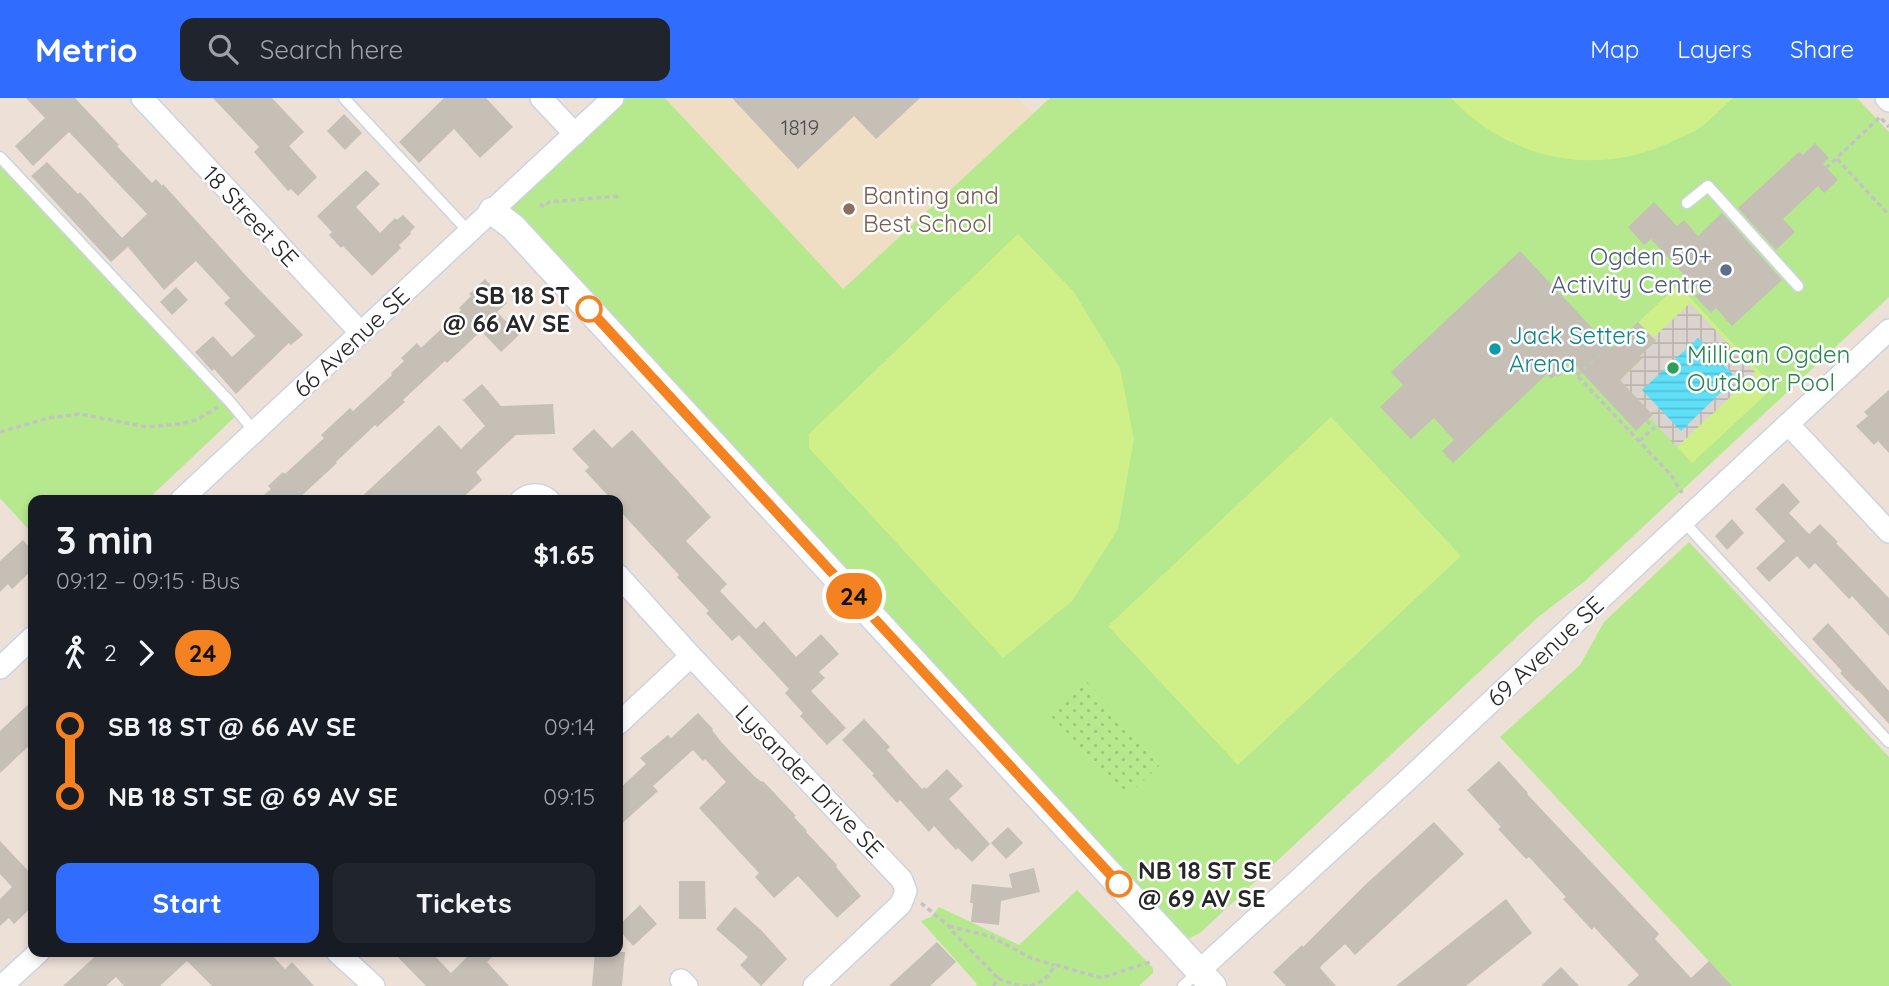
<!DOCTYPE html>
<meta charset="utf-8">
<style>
body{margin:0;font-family:Quicksand,sans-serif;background:#20242c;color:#f1f3f6;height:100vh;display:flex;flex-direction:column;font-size:26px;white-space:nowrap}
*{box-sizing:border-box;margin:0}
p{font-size:23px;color:#9ea1a6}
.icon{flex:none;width:38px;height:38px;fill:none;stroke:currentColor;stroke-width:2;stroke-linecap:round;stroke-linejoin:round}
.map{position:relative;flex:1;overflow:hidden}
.side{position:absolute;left:28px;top:397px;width:595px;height:462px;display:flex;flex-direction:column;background:#171b24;border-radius:14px;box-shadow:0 4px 10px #0003}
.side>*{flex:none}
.badge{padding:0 14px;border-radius:23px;font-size:24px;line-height:46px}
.map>.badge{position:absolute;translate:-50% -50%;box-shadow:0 0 0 4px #fff}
.legs{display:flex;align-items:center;gap:10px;height:77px;padding:0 28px;font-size:23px}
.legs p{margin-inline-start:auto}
.headline{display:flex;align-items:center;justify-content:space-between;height:119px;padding:0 28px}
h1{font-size:38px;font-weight:700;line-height:52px}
.button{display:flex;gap:14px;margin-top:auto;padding:14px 28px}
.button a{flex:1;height:80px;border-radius:14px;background:#306dff;color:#fff;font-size:28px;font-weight:700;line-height:80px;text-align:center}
.button a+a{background:#20242c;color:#f1f3f6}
ul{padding:0 28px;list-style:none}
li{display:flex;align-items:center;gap:24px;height:70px;font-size:26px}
li i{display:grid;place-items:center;width:10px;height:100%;margin:0 9px;background:currentColor}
li i::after{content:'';width:18px;height:18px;margin:-9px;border:5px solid;border-radius:50%;background:#171b24}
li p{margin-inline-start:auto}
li:first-child i{background:linear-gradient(#0000 50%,currentColor 0)}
li:last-child i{background:linear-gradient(currentColor 50%,#0000 0)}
header{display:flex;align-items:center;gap:42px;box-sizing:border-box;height:98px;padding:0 35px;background:#306dff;color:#fff}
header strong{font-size:33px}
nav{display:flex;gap:38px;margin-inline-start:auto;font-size:24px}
.search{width:490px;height:63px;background:#20242c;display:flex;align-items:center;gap:18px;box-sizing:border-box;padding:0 24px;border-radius:14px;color:#9ea1a6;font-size:26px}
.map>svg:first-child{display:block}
.education{fill:#efddc4}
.park{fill:#b6e88e}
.garden{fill:url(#garden-dots)}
.pitch{fill:#cff088}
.plaza{fill:url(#plaza-grid)}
.water{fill:url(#water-rules)}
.building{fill:#c5bfb6}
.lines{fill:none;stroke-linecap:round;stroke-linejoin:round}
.service-casing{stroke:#ccd3e2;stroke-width:13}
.minor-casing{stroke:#ccd3e2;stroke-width:24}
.tertiary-casing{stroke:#ccd3e2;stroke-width:29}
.path{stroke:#c3c3c3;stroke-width:3.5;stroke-dasharray:5 3.5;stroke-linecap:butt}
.service{stroke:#fff;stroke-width:10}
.minor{stroke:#fff;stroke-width:21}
.tertiary{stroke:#fff;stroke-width:26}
.line-1-casing{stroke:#fff;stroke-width:16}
.line-1{stroke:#f58220;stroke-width:10}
.education-dot{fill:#8d6e63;stroke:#fff;stroke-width:2.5}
.service-dot{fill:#5c6f8a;stroke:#fff;stroke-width:2.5}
.stop-1-dot{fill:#fff;stroke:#f58220;stroke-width:3.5}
.culture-dot{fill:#0f9aa8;stroke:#fff;stroke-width:2.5}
.leisure-dot{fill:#2e9e5b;stroke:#fff;stroke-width:2.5}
.labels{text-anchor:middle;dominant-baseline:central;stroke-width:5;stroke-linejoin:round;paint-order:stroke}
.number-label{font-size:21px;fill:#4e4d4b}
.education-label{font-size:24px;fill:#785e54;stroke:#fff;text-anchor:start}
.street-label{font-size:24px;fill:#272727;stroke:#fff}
.service-label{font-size:24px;fill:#4e5e75;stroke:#fff;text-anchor:end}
.stop-label{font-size:24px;font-weight:bold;fill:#272727;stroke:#fff;text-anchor:end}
.culture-label{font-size:24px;fill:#0d838f;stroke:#fff;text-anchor:start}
.leisure-label{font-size:24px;fill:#27864d;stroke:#fff;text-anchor:start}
</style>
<header>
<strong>Metrio</strong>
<div class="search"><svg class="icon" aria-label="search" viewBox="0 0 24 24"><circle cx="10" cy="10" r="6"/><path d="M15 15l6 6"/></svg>Search here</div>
<nav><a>Map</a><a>Layers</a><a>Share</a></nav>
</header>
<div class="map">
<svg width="1889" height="888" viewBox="0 0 1889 888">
<defs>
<pattern id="garden-dots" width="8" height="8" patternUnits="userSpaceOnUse" patternTransform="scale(1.75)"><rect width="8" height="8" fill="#b6e88e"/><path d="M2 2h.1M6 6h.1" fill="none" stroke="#9cc77a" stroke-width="1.8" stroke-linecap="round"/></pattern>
<pattern id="plaza-grid" width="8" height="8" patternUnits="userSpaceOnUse" patternTransform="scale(1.75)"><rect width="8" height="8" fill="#dbd4ce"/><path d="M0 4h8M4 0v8" fill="none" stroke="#bcb6b1"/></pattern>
<pattern id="water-rules" width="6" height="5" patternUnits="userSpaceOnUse" patternTransform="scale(1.75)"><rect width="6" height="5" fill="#5fe0f8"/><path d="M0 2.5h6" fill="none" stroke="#53c0d5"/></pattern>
</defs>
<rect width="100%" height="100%" fill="#ece0d7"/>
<path class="education" d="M 665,0 L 1017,0 L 1033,16 L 843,191 Z"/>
<g class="park">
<path d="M 613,0 L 665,0 L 843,191 L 1050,0 L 1857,0 L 1889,34 L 1889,199 L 1585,483 L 1537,520 L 1200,835 L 1176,847 L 492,113 Z"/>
<path d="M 0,57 L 239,315 L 147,402 L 33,402 L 33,436 L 0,400 Z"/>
<path d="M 1689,444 L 1889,659 L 1889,888 L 1732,888 L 1500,639 L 1580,567 L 1604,524 Z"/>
<path d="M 1077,792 L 1153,870 L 1153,875 L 1139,888 L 976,888 L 977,886 L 921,823 L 931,819 L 939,809 L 1019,847 Z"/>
</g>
<path class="garden" d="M 1086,583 L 1163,664 L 1127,698 L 1050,617 Z"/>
<g class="pitch">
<path d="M 1451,0 L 1733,0 C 1722,9 1712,21 1701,29 C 1694,34 1685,38 1677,41 C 1600,81 1510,63 1451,0 Z"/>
<path d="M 1018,136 L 1074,194 L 1120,270 L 1134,341 L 1118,431 L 1072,503 L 1003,560 L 809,350 L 809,336 Z"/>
<path d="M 1678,187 L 1774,289 L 1692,365 L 1651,320 L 1636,333 L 1583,276 Z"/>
<path d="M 1331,319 L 1461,458 L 1238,667 L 1108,528 Z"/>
</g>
<path class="plaza" d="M 1690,205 L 1756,275 L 1677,349 L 1650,320 L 1653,317 L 1620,282 L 1643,261 L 1640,258 L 1656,243 L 1653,240 Z"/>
<path class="water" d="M 1698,240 L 1736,280 L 1681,333 L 1642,292 Z"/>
<g class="building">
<path d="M 26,0 L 75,0 L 119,47 L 117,48 L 152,85 L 156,81 L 162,88 L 163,86 L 249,181 L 303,237 L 291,247 L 289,245 L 236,296 L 214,271 L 212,273 L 195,254 L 213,238 L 232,259 L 255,238 L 224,205 L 230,200 L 196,163 L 164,192 L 128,149 L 111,164 L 31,78 L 47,64 L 78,96 L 80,94 L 122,140 L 147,116 L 69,34 L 33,68 L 15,48 L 45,20 Z"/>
<path d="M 213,0 L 272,0 L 304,34 L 289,48 L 317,79 L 298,98 L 291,91 L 288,93 L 254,54 L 259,49 Z"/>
<path d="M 444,0 L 486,0 L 513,29 L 480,60 L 454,31 L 419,65 L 399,44 Z"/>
<path d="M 732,0 L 920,0 L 876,41 L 854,18 L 798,71 Z"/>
<path d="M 344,16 L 362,35 L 345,52 L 327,33 Z"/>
<path d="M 1815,45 L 1829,60 L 1823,66 L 1838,82 L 1824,95 L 1818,88 L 1783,121 L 1795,134 L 1776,152 L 1738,110 L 1799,54 L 1803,57 Z"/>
<path d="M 366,72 L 380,86 L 356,109 L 380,135 L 395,120 L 397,122 L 403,117 L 415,129 L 410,134 L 411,136 L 399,147 L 401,150 L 372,178 L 343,148 L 341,150 L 329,137 L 332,134 L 317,118 Z"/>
<path d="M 1654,104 L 1677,128 L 1684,122 L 1698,138 L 1722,115 L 1782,182 L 1732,228 L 1716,210 L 1711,215 L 1695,198 L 1700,194 L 1651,141 L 1644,147 L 1628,129 Z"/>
<path d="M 1520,153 L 1611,250 L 1638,224 L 1656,243 L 1640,258 L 1643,260 L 1620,282 L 1653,317 L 1636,333 L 1571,263 L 1551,281 L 1547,276 L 1453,365 L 1442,353 L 1454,342 L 1434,320 L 1411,341 L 1380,309 L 1403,287 L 1391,274 Z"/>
<path d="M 485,181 L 507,205 L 497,214 L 519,237 L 501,254 L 481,233 L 447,265 L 445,263 L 403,302 L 405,304 L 377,329 L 375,327 L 336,364 L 337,365 L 297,402 L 258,402 L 271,391 L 268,388 L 283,374 L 285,376 L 324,340 L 321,337 L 350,310 L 353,313 L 392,277 L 391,275 L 404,263 L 401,260 L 417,245 L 421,250 L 461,212 L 459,210 L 471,198 L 469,196 Z"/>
<path d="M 176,189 L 188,202 L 172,217 L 160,204 Z"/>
<path d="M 482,286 L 501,308 L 553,306 L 555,336 L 516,337 L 476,374 L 482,382 L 460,402 L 358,402 L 439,327 L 461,351 L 485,328 L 463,302 Z"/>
<path d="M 1889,292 L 1889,355 L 1878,343 L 1874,347 L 1856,328 L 1868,318 L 1864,314 Z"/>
<path d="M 594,331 L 612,350 L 632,332 L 711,419 L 686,443 L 727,486 L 720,493 L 756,531 L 764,523 L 796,559 L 821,536 L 839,556 L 819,574 L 825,580 L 811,593 L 846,630 L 827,647 L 800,618 L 803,615 L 785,595 L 789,591 L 739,537 L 732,543 L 706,515 L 709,513 L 677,479 L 679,477 L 618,411 L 618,402 L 612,402 L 585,373 L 589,369 L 572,351 Z"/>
<path d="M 1783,385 L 1800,404 L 1789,415 L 1809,436 L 1820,426 L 1838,444 L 1836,445 L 1889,500 L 1889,538 L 1852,498 L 1849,501 L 1815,465 L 1809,471 L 1797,458 L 1769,484 L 1756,470 L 1785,443 L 1755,411 Z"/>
<path d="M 1732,421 L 1744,435 L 1727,452 L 1715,438 Z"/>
<path d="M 23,442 L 33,453 L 33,471 L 12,491 L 8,486 L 0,494 L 0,463 Z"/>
<path d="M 1828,525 L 1889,593 L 1889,626 L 1858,592 L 1857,593 L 1840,575 L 1842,573 L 1812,541 Z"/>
<path d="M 33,602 L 33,644 L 0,675 L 0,633 Z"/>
<path d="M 698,615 L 713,631 L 712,632 L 722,645 L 754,678 L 762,684 L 763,683 L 796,718 L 794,719 L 807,733 L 806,734 L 837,767 L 836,769 L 861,798 L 837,820 L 798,778 L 774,800 L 755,779 L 759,775 L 699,710 L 726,684 L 705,661 L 703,663 L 693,652 L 653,688 L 658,693 L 618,729 L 618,692 L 646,666 L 640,660 L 668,637 L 671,640 Z"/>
<path d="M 864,621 L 890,649 L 887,652 L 922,691 L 925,689 L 926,691 L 947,671 L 963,688 L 949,701 L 990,746 L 972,764 L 958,750 L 956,752 L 934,728 L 929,734 L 900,702 L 897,705 L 872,677 L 874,676 L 842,642 Z"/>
<path d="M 1499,663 L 1528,695 L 1527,696 L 1659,836 L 1655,841 L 1691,880 L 1709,863 L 1732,888 L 1627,888 L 1639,877 L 1594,829 L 1592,832 L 1563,801 L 1566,799 L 1529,759 L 1526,761 L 1498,731 L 1501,729 L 1467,692 Z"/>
<path d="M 1434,724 L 1464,756 L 1355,857 L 1345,846 L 1321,868 L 1320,870 L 1336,888 L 1286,888 L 1273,874 L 1302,847 L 1303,849 L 1364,788 Z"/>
<path d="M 1008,729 L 1023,745 L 1006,761 L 991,745 Z"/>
<path d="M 0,743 L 33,778 L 33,808 L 14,826 L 9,820 L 0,828 L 0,801 L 12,789 L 0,776 Z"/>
<path d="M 1034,770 L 1040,794 L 1001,803 L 999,827 L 971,824 L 973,805 L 970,805 L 972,786 L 1012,790 L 1009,776 Z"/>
<path d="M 679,783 L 705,783 L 706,821 L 679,821 Z"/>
<path d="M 1506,801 L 1532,835 L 1466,888 L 1396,888 Z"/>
<path d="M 640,807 L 657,826 L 633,848 L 618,831 L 618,828 Z"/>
<path d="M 735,809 L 761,832 L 787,861 L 761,888 L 740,867 L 748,859 L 716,831 Z"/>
<path d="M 937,844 L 956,864 L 930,888 L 889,888 Z"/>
<path d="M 100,854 L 269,854 L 285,871 L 292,864 L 314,888 L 212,888 L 187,863 L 160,888 L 124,888 L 116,879 L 106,888 L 63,888 Z"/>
<path d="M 393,854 L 431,854 L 451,875 L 472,854 L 497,854 L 487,864 L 509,888 L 426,888 Z"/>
<path d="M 595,854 L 625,854 L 622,888 L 592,888 Z"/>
<path d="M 1561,869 L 1579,888 L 1541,888 Z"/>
</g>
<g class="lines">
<defs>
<g id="service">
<path d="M 344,0 L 469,134"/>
<path d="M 0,59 L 230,304 L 255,334"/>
<path d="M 1687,105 L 1708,88 L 1798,188"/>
<path d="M 1683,423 L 1889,644"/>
<path d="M 1183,888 L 1199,873"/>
</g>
<g id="minor">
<path d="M 142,0 L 361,235"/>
<path d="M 541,0 L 575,36"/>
<path d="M 1886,0 L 1889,3"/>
<path d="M 1788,326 L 1889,434"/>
<path d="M 181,402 L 613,0"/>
<path d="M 521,402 C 530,395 540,395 549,402"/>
<path d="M 618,477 L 691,558 L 902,782 L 906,793 L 901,806 L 814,888"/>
<path d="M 0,570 L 33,539"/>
<path d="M 618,626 L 691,558"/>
<path d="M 337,854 L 374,888"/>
<path d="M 1199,873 L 1414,676 L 1629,474 L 1889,232"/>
<path d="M 681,882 L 687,888"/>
<path d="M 2,888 L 39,854"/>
</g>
<path id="tertiary" d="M 492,113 L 513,129 L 1213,888"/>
</defs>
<use href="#service" class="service-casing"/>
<use href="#minor" class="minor-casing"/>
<use href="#tertiary" class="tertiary-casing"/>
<g class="path">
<path d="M 1837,61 L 1889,117"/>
<path d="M 1826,70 L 1880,19 L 1889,29"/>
<path d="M 540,106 L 544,109 L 549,104 L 621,98"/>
<path d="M 1556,277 L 1572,272 L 1671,377 L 1682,395"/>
<path d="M 1577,277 L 1600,256 L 1602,258"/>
<path d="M 0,334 L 49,320 L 80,316 L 147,329 L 179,326 L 196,322 L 218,309"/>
<path d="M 1639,343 L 1654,330 L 1647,323"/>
<path d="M 921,805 L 949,828 L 952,833 L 999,881"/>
<path d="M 949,828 L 992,839 L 1031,860 L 1054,867"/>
<path d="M 993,888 L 999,881 L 1016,887 L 1028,888"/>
<path d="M 1030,888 L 1044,882 L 1056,867 L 1102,880 L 1150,864"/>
</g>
<use href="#service" class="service"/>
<use href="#minor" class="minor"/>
<use href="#tertiary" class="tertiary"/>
</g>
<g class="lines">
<defs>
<path id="line-1" d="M 589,211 L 1119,786"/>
</defs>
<use href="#line-1" class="line-1-casing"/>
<use href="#line-1" class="line-1"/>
</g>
<circle class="education-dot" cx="849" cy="111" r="7"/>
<circle class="service-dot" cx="1726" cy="172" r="7"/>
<g class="stop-1-dot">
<circle cx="589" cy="211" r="12"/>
<circle cx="1119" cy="786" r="12"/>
</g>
<circle class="culture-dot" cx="1495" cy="251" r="7"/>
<circle class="leisure-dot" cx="1673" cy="270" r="7"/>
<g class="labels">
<g class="number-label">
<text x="800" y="29">1819</text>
</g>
<g class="education-label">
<text x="863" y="97">Banting and<tspan x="863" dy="28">Best School</tspan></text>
</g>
<g class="street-label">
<text transform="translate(251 118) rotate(47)">18 Street SE</text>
<text transform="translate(351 244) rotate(-43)">66 Avenue SE</text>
<text transform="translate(1545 553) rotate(-43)">69 Avenue SE</text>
<text transform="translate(810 683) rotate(46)">Lysander Drive SE</text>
</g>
<g class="service-label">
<text x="1712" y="158">Ogden 50+<tspan x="1712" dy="28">Activity Centre</tspan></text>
</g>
<g class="stop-label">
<text x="570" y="197">SB 18 ST<tspan x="570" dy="28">@ 66 AV SE</tspan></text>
<text x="1138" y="772" text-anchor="start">NB 18 ST SE<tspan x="1138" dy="28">@ 69 AV SE</tspan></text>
</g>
<g class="culture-label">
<text x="1509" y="237">Jack Setters<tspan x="1509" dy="28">Arena</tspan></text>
</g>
<g class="leisure-label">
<text x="1687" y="256">Millican Ogden<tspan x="1687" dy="28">Outdoor Pool</tspan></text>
</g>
</g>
</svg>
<b class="badge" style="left:854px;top:498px;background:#f58220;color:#111">24</b>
<section class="side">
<div class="headline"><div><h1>3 min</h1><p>09:12 – 09:15 · Bus</p></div><b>$1.65</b></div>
<div class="legs"><svg class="icon" aria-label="walk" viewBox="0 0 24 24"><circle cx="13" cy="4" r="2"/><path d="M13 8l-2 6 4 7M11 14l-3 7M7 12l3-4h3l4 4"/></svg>2<svg class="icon" aria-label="forward" viewBox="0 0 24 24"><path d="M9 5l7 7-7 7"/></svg><b class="badge" style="background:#f58220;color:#111">24</b></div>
<ul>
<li><i style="color:#f58220"></i><b>SB 18 ST @ 66 AV SE</b><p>09:14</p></li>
<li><i style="color:#f58220"></i><b>NB 18 ST SE @ 69 AV SE</b><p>09:15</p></li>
</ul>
<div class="button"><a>Start</a><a>Tickets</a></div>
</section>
</div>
